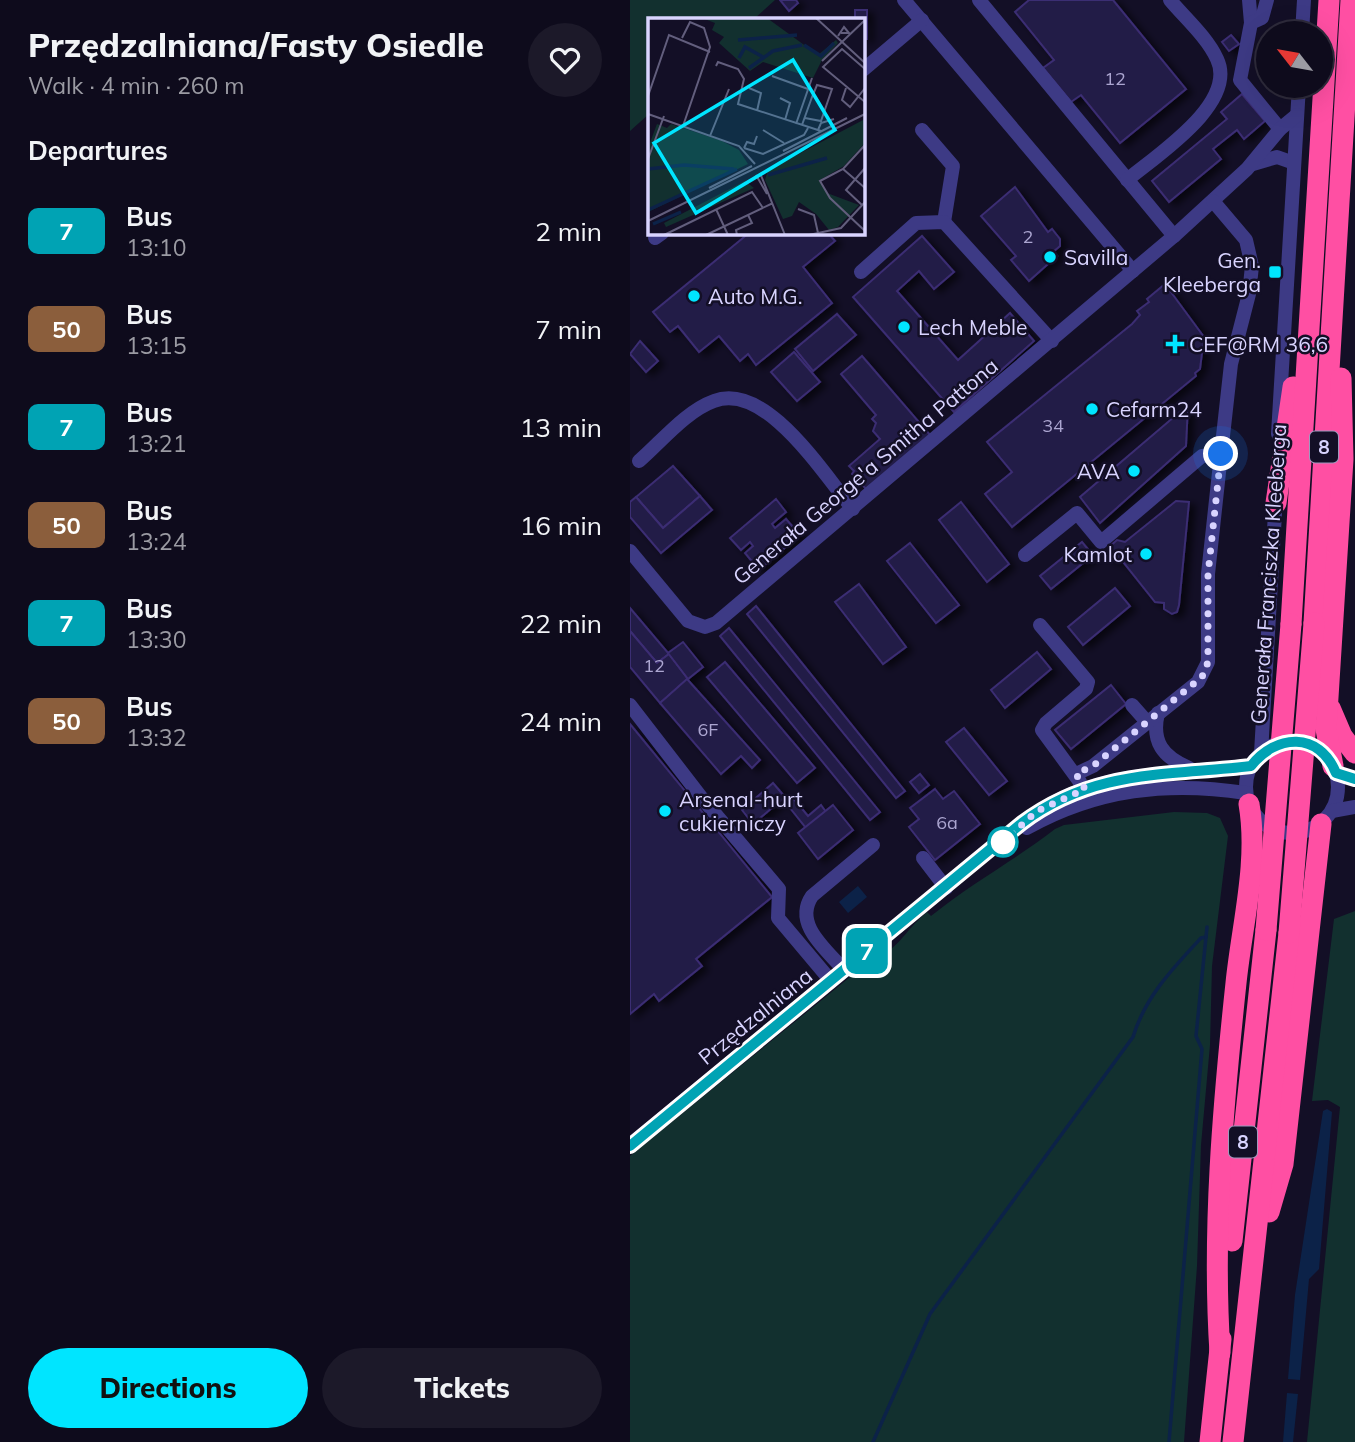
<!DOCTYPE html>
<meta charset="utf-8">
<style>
body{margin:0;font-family:Mulish,sans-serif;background:#1c1929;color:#f1f3f6;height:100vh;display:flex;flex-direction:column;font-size:26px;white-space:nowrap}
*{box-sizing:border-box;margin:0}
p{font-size:23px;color:#9b9ba3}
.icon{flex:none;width:38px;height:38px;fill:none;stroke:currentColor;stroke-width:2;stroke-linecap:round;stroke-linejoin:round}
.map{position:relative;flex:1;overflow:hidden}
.sheet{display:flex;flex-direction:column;background:#0e0b1c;width:630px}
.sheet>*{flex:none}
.badge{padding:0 14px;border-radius:10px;font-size:24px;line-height:46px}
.needle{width:46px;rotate:301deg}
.fabs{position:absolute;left:626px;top:21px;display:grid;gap:14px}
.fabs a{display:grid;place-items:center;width:77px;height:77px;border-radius:50%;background:#0e0b1c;box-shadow:0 7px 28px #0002,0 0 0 2px #2e2b3b;font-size:35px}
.you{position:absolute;width:35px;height:35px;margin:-18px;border:5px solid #fff;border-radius:50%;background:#1a73e8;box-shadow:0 0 0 10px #1a73e833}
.map>.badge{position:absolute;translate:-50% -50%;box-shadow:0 0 0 4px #fff}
h2{padding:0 28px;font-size:26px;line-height:63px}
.round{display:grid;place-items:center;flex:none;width:74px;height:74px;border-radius:37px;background:#1c1929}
.summary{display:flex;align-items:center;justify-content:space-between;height:119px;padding:0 28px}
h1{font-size:33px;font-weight:800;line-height:52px}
.primary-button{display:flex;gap:14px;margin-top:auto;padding:14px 28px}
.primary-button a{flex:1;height:80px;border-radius:42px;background:#00e5ff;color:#111;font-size:28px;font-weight:800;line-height:80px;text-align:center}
.primary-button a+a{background:#1c1929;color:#f1f3f6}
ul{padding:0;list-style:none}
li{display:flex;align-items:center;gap:21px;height:98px;padding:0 28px}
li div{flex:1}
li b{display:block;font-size:26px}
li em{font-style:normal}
li .badge{min-width:77px;font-weight:700;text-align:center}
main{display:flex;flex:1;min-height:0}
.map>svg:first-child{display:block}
.green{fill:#12302f}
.water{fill:#0c2248}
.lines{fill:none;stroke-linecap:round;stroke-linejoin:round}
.stream{stroke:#0c2248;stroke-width:3.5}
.building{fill:#241b47;stroke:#3b2d73;stroke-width:2;filter:url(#shadow)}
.minor{stroke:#3d3a85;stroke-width:14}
.highway{stroke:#ff4fa3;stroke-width:21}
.highway-bridge{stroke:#ff4fa3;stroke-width:21}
.line-casing{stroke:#fff;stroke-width:16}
.line{stroke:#00a3b4;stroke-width:10}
.walk{stroke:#d9d4ff;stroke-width:7;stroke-dasharray:0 12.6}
.poi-dot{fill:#00e5ff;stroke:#130f26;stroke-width:2.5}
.stop-dot{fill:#fff;stroke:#00a3b4;stroke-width:3.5}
.labels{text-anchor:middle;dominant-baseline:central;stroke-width:5;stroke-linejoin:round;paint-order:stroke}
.number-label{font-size:18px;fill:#aca6d1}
.shield{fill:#130f26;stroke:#9e99be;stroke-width:2}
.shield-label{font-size:19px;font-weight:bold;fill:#d9d4ff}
.poi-label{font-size:21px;fill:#d9d4ff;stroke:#130f26;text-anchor:start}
.street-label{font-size:21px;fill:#d9d4ff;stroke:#130f26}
.inset-river{fill:none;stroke:#0c2248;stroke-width:3.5}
.inset-road{fill:none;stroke:#625e7d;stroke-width:2}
.view{fill:#00e5ff;fill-opacity:0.15;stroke:#00e5ff;stroke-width:3.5}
.inset-edge{fill:none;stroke:#d9d4ff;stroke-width:3.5}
</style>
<main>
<section class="sheet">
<div class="summary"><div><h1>Przędzalniana/Fasty Osiedle</h1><p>Walk · 4 min · 260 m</p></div><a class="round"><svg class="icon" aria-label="heart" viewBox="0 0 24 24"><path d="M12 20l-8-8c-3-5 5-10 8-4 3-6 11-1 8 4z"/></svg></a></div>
<h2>Departures</h2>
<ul>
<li><span class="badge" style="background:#00a3b4;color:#fff">7</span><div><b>Bus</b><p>13:10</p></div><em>2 min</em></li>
<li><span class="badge" style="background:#8b5e3c;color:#fff">50</span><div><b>Bus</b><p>13:15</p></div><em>7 min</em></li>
<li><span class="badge" style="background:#00a3b4;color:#fff">7</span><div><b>Bus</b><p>13:21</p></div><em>13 min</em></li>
<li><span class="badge" style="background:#8b5e3c;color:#fff">50</span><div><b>Bus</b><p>13:24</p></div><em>16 min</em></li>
<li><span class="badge" style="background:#00a3b4;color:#fff">7</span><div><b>Bus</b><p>13:30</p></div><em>22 min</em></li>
<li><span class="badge" style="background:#8b5e3c;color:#fff">50</span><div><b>Bus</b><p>13:32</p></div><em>24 min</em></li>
</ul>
<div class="primary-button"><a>Directions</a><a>Tickets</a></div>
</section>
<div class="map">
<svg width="725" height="1442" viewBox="0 0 725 1442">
<defs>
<filter id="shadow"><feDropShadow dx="6" dy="3.5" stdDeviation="3.5" flood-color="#0009"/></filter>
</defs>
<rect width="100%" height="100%" fill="#130f26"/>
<g class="green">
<path d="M 0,0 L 145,0 L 124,19 L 19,19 L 19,114 L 0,131 Z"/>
<path d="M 544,812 L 577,813 L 590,818 L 598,836 L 582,966 L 580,1045 L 571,1145 L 567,1266 L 554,1442 L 0,1442 L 0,1156 L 236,964 C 272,948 271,934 297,912 L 301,916 C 340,884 385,860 425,829 L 434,825 Z"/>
<path d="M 725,911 L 725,1442 L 677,1442 L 710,1107 L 698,1100 L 682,1101 L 704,919 Z"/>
</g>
<g class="water">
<path d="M 228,886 L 237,897 L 218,913 L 209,902 Z"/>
<path d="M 697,1109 L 702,1112 L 689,1269 L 679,1279 L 670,1380 L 658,1379 L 665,1295 L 693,1111 Z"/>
<path d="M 657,1393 L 668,1394 L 663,1442 L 653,1442 Z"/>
</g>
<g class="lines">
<g class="stream">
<path d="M 243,1442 L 300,1314 L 503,1037 C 515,997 543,968 571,938 L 576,937"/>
<path d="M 539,1442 L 572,1049 L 566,1036 L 577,927"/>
</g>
</g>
<g class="building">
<path d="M 150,0 L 166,0 L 168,3 L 159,11 Z"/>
<path d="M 399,0 L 483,0 L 556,89 L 490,143 L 451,95 L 441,102 L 413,68 L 424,60 L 385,12 Z"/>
<path d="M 225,10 L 237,10 L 237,39 L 233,39 L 233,19 L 225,19 Z"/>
<path d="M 601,35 L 609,44 L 599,51 L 592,42 Z"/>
<path d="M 612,94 L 635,121 L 614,139 L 607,130 L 583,149 L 591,159 L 539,202 L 522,181 L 597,119 L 591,112 Z"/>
<path d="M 385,187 L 418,232 L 422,229 L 430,239 L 430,246 L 423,252 L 427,256 L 399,281 L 381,260 L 386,256 L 351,216 Z"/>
<path d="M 119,233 L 198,233 L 205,241 L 173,267 L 202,303 L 126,365 L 118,354 L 110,361 L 89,336 L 69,352 L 48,326 L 40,332 L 23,312 Z"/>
<path d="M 292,236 L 324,272 L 304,289 L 289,271 L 267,291 L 328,360 L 380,313 L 404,341 L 324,412 L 223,297 Z"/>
<path d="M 535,284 L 574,337 L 570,369 L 565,373 L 566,376 L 382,527 L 355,494 L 382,472 L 357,442 L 502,324 L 510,315 L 507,311 L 519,302 L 517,299 Z"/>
<path d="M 207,314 L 226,335 L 183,371 L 165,349 Z"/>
<path d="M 10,341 L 28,361 L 16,372 L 0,354 Z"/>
<path d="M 164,352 L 190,382 L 167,401 L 141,372 Z"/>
<path d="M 232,356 L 301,436 L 236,489 L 222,474 L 224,471 L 219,466 L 250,439 L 243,431 L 246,423 L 242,419 L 246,415 L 211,374 Z"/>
<path d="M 558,405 L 556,446 L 470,523 L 450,497 Z"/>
<path d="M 43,466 L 70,496 L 33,528 L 6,497 Z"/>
<path d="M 70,496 L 82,510 L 31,553 L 0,517 L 0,502 L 6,497 L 33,528 Z"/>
<path d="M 146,499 L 156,512 L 142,524 L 145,528 L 156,519 L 170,535 L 129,570 L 115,553 L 123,546 L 120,542 L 111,550 L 100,538 Z"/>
<path d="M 546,501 L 559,502 L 549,605 L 547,612 L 542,614 L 534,609 L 534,603 L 525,602 L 493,562 L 479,559 L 478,548 L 487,540 L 495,542 Z"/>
<path d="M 331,502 L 379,564 L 357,582 L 309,520 Z"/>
<path d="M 452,542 L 463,555 L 421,589 L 410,576 Z"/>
<path d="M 280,543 L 329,605 L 306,623 L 257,561 Z"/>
<path d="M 229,584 L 276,647 L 253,664 L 205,602 Z"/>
<path d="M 485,588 L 500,606 L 453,645 L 438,627 Z"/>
<path d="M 126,606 L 275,791 L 266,798 L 117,614 Z"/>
<path d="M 0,608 L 39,654 L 27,663 L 0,631 Z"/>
<path d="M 99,628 L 250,812 L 240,820 L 90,636 Z"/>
<path d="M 0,631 L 27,663 L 39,654 L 58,679 L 30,703 L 0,667 Z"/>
<path d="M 53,642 L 73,667 L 58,679 L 38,653 Z"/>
<path d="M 407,652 L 421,669 L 375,708 L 361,690 Z"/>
<path d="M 95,662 L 185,768 L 167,783 L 77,677 Z"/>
<path d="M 57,679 L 130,760 L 122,768 L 111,756 L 91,774 L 30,703 Z"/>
<path d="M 481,685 L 496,704 L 441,749 L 425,730 Z"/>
<path d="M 0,724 L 142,897 L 66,959 L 72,966 L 29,1001 L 24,994 L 0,1014 Z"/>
<path d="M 334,728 L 377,781 L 359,795 L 316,742 Z"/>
<path d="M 290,774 L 299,785 L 289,793 L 280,782 Z"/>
<path d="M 143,783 L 155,797 L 123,824 L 112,810 Z"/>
<path d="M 305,789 L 313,799 L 324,791 L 350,824 L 305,860 L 279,827 L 289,819 L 280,808 Z"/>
<path d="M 163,798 L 178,816 L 191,805 L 196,812 L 176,828 L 156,803 Z"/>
<path d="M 203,805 L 223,830 L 188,859 L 168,833 Z"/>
</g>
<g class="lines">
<g class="minor">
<path d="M 274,0 L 503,271"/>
<path d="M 349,0 L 544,236"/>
<path d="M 619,0 L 621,23"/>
<path d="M 637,0 L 632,18 L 621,23 L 610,80 L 650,129"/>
<path d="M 672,33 L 674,0"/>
<path d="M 233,70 L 292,20"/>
<path d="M 292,130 L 323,166 L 314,222"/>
<path d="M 623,164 L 647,157 L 664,163"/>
<path d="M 497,180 C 527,155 608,103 587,59 C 577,37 555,18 540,0"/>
<path d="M 25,238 L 32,233"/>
<path d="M 231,272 L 286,223 L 314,222 L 422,341"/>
<path d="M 648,434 L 669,86"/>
<path d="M 9,461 C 31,442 56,411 84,401 C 136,381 194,475 223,509"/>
<path d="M 0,551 L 58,621 L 75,627 L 86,623 L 544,236 L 617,169 L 650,129 L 667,115"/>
<path d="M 395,555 L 447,513 L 471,542 L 572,456 L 591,454"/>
<path d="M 410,625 L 458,682 L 456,689 L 416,723 L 412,730 L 450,782"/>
<path d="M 0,705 L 71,797 L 149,889 L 148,918 L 201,981"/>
<path d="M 502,705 L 517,722"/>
<path d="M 528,713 C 521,742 533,757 559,768"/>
<circle cx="662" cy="787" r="46"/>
<path d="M 631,753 L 646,496"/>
<path d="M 706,773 L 725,779"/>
<path d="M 446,774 L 463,766 L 568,682 L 578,662 L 578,574 L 591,454 L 601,364 L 619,294 L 622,266 L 616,240 L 583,201"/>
<path d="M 702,811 L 725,807"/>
<path d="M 397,828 C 467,789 538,781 616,793"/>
<path d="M 293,858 L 316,888"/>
<path d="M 214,970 C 196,949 163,924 182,896 L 243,845"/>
<path d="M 0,1145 L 392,823 C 465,767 536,776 621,766"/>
</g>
<g class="highway">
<path d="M 646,503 L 663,387"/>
<path d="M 684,623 L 721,0"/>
<path d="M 661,624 L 699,0"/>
<path d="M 700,708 L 712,736 L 725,753"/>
<path d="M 703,766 L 696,729 L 713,459 L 711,378"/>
<path d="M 639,1212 L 653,1164 L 691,824"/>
<path d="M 602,1241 L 636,930"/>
<path d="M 590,1353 C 582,1231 593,1105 606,983 C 612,924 629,862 619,804"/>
<path d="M 580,1442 L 591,1339"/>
<path d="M 603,1442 L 659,933"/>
</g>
<g class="highway-bridge">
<path d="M 636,930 L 661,624"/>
<path d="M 659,933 L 684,623"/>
</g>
</g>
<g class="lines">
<defs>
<path id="line" d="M 0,1146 L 392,823 C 464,769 537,776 621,766 C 646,734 689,731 706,773 L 725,779"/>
</defs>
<use href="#line" class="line-casing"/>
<use href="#line" class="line"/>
<path class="walk" d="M 373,842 L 407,811 L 455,789 L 446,774 L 463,766 L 572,677 L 578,662 L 578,574 L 591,454"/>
</g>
<g class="poi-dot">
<circle cx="420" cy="257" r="7"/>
<rect x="638" y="265" width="14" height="14" rx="3.5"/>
<circle cx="64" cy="296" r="7"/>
<circle cx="274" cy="327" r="7"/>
<path d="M541.5 333.5h7v7h7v7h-7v7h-7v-7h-7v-7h7z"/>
<circle cx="462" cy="409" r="7"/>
<circle cx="504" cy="471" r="7"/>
<circle cx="516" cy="554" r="7"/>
<circle cx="35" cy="811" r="7"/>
</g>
<circle class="stop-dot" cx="373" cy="842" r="14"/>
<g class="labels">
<g class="number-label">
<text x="485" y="78">12</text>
<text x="398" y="236">2</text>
<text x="423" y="425">34</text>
<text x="24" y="665">12</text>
<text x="78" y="729">6F</text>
<text x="317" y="822">6a</text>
</g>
<g class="shield">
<rect x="680" y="431.5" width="28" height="31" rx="5"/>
<rect x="599" y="1126.5" width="28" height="31" rx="5"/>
</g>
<g class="shield-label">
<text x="694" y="447">8</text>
<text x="613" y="1142">8</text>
</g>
<g class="poi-label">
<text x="434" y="257">Savilla</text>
<text x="631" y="260" text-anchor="end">Gen.<tspan x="631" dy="24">Kleeberga</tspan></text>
<text x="78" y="296">Auto M.G.</text>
<text x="288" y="327">Lech Meble</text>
<text x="559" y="344">CEF@RM 36,6</text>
<text x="476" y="409">Cefarm24</text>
<text x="490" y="471" text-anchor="end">AVA</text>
<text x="502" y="554" text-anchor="end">Kamlot</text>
<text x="49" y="799">Arsenal-hurt<tspan x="49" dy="24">cukierniczy</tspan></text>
</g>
<g class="street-label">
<text transform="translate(235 471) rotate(-40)">Generała George'a Smitha Pattona</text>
<text transform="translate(638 574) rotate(-86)">Generała Franciszka Kleeberga</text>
<text transform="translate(125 1016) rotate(-39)">Przędzalniana</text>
</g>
</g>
<g transform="translate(18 18)">
<rect width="217" height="217" fill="#130f26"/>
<path d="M 54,0 L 119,0 L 170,37 L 188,22 L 190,25 L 174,42 L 165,60 L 115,44 L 102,53 L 71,25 L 76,19 L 64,12 L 67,5 ZM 217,101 L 217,125 L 196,148 L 172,162 L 179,175 L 211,187 L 190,209 L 181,212 L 168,196 L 151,184 L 144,198 L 135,201 L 117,162 L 120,152 ZM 9,106 L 19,110 L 23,106 L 74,123 L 91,132 L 100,146 L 0,194 L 0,130 ZM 97,163 L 106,170 L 18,209 L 16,205 Z" fill="#12302f"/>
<path class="inset-river" d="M 90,22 L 149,17M 156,27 L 173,38 L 186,25M 91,40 L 97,29 L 115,39M 101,50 L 125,33 L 154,27M 0,151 L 36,147 L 86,151M 120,157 L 179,140M 0,192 L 89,151M 5,206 L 33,194"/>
<path class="inset-road" d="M 168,0 L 217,45M 190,18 L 196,9 L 201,15 L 193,15M 34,20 L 42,4 L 56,10 L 62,29 L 35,108M 174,43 L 217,2M 68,48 L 70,44 L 90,51 L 96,61 L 90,86 L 173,113M 217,51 L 194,31 L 175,49 L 217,84M 124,58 L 160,71M 101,70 L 113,75 L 109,93M 198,70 L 194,82 L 202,89 L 217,70M 0,78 L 21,17 L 62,34M 132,80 L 142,85 L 137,102M 0,96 L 91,128 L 107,146M 148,106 L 164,60M 154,107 L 164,79 L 169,67 L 184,71 L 173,103 L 157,100M 115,112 L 136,125M 170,112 L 173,105 L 186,101M 62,118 L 81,71M 217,127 L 195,151 L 172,163 L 182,180 L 217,213M 96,130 L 115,136 L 156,117 L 160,110M 96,130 L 99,124 L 106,126 L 109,118M 135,133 L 199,100M 0,141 L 16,98M 195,151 L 217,170M 112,155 L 137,217M 108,157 L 119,176M 61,170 L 104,148M 214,187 L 198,172 L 217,150M 68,191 L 80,217M 150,191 L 166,197 L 170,215M 0,203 L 217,96M 16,217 L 104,174 L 115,190M 58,217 L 125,185M 89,217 L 88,212 L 104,205 L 100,197M 161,217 L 193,210 L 217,184"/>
<path class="view" d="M 145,42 L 187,112 L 48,195 L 6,125 Z"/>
<rect width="217" height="217" class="inset-edge"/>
</g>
</svg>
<div class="fabs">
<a><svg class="needle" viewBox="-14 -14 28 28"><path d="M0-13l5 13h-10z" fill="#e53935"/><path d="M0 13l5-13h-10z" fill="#9b9ba3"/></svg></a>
</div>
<div class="you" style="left:591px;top:454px"></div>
<b class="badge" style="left:237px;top:951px;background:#00a3b4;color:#fff">7</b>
</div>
</main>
